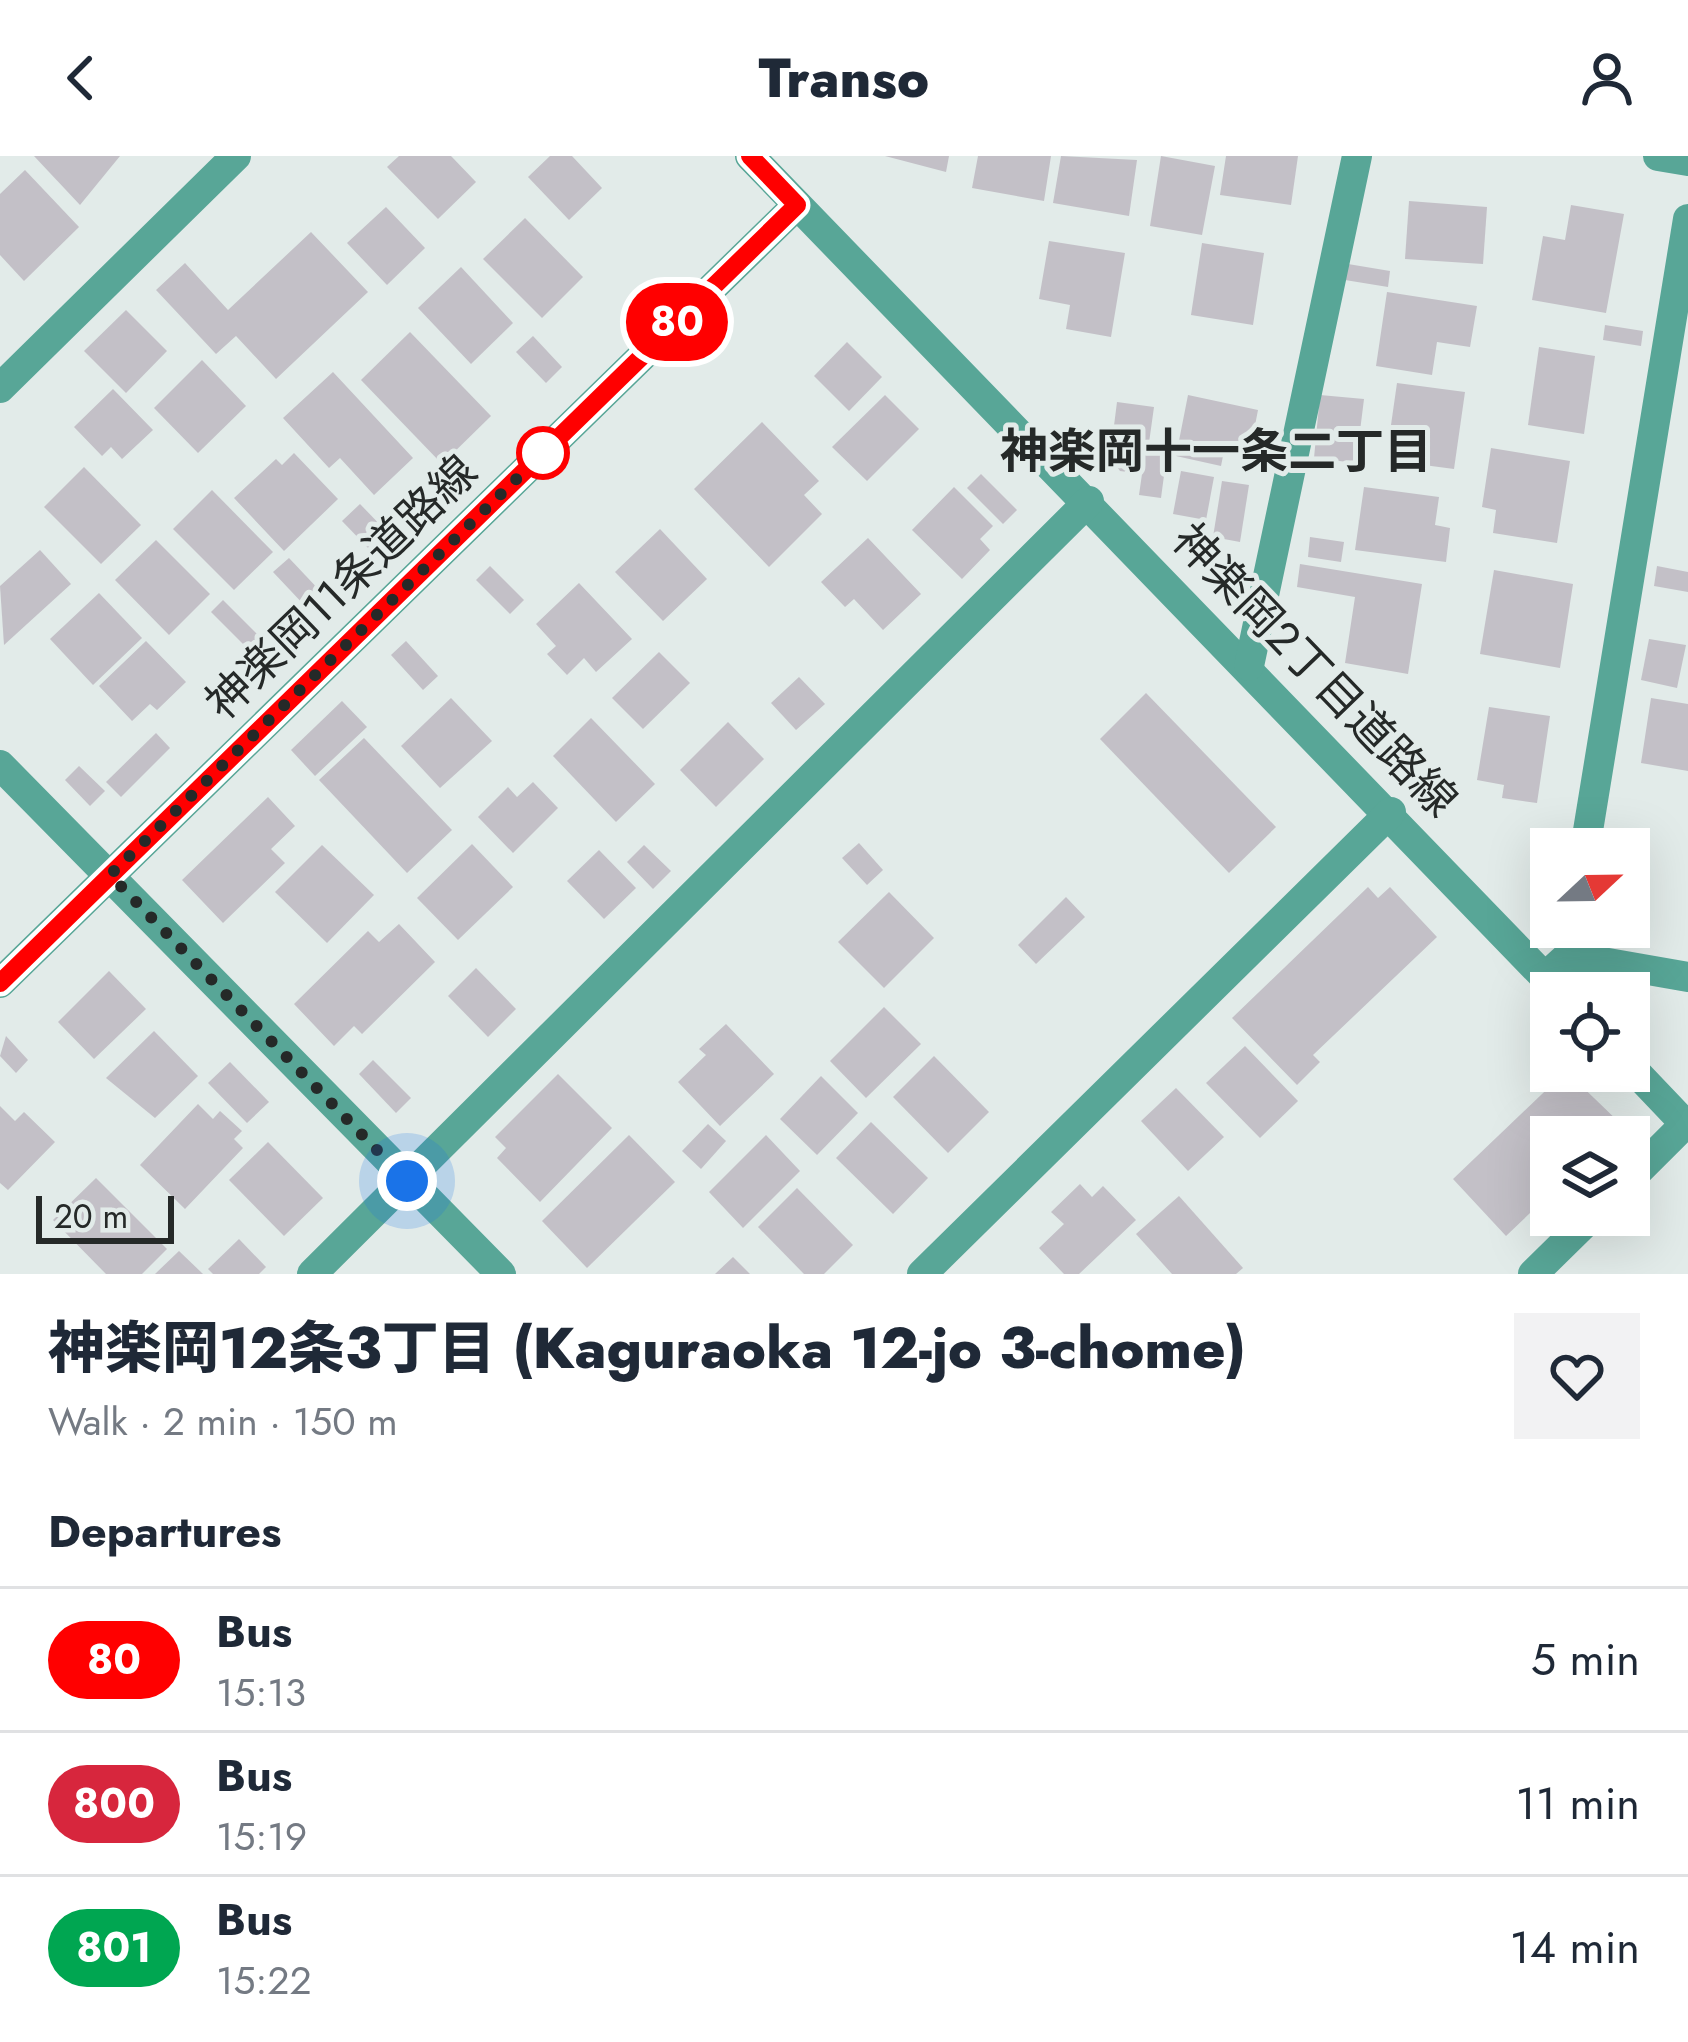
<!DOCTYPE html>
<meta charset="utf-8">
<style>
body{margin:0;font-family:Jost,"Noto Sans JP",sans-serif;background:#f2f2f3;color:#1f2937;height:100vh;display:flex;flex-direction:column;font-size:45px;white-space:nowrap}
*{box-sizing:border-box;margin:0}
p{font-size:39px;color:#747a83}
.icon{flex:none;width:66px;height:66px;fill:none;stroke:currentColor;stroke-width:2;stroke-linecap:round;stroke-linejoin:round}
.map{position:relative;height:1118px;overflow:hidden}
.drawer{display:flex;flex-direction:column;background:#fff;flex:1}
.drawer>*{flex:none}
.badge{padding:0 24px;border-radius:39px;font-size:42px;line-height:78px}
.needle{width:78px;rotate:68deg}
.tools{position:absolute;left:1530px;top:672px;display:grid;gap:24px}
.tools a{display:grid;place-items:center;width:120px;height:120px;border-radius:0px;background:#fff;box-shadow:0 12px 48px #0002;font-size:60px}
.scale{position:absolute;left:36px;bottom:30px;width:138px;box-sizing:border-box;padding-left:12px;border:6px solid #252928;border-top:0;font-size:33px;line-height:42px;white-space:nowrap;color:#252928;-webkit-text-stroke:9px #e2ebe9;paint-order:stroke}
.you{position:absolute;width:60px;height:60px;margin:-30px;border:9px solid #fff;border-radius:50%;background:#1a73e8;box-shadow:0 0 0 18px #1a73e833}
.map>.badge{position:absolute;translate:-50% -50%;box-shadow:0 0 0 6px #fff}
h2{padding:0 48px;font-size:45px;line-height:108px}
.round{display:grid;place-items:center;flex:none;width:126px;height:126px;border-radius:0px;background:#f2f2f3}
.summary{display:flex;align-items:center;justify-content:space-between;height:204px;padding:0 48px}
h1{font-size:57px;font-weight:800;line-height:90px}
ul{padding:0;list-style:none}
li{display:flex;align-items:center;gap:36px;height:144px;padding:0 48px;border-top:3px solid #e0e1e3}
li div{flex:1}
li b{display:block;font-size:45px}
li em{font-style:normal}
li .badge{min-width:132px;font-weight:700;text-align:center}
header{display:flex;justify-content:space-between;align-items:center;height:156px;padding:0 48px;background:#fff;font-size:54px;font-weight:800}
.map>svg:first-child{display:block}
.building{fill:#c3c0c7}
.lines{fill:none;stroke-linecap:round;stroke-linejoin:round}
.street{stroke:#58a697;stroke-width:30}
.line-casing{stroke:#fff;stroke-width:27}
.line{stroke:#f00;stroke-width:18}
.walk{stroke:#252928;stroke-width:12;stroke-dasharray:0 21.6}
.stop-dot{fill:#fff;stroke:#f00;stroke-width:6}
.labels{text-anchor:middle;dominant-baseline:central;stroke-width:10;stroke-linejoin:round;paint-order:stroke}
.street-label{font-size:45px;fill:#252928;stroke:#e2ebe9}
.neighbourhood-label{font-size:48px;font-weight:bold;fill:#252928;stroke:#e2ebe9}
</style>
<header><svg class="icon" aria-label="back" viewBox="0 0 24 24"><path d="M15 5l-7 7 7 7"/></svg>Transo<svg class="icon" aria-label="person" viewBox="0 0 24 24"><circle cx="12" cy="8" r="4"/><path d="M4 21q1-7 8-7t8 7"/></svg></header>
<div class="map">
<svg width="1688" height="1118" viewBox="0 0 1688 1118">
<rect width="100%" height="100%" fill="#e2ebe9"/>
<g class="building">
<path d="M 34,0 L 120,0 L 80,49 Z"/>
<path d="M 399,0 L 451,0 L 476,26 L 438,63 L 387,11 Z"/>
<path d="M 550,0 L 572,0 L 602,32 L 569,64 L 528,21 Z"/>
<path d="M 885,0 L 949,0 L 946,16 Z"/>
<path d="M 978,0 L 1051,0 L 1044,45 L 972,32 Z"/>
<path d="M 1061,0 L 1137,4 L 1129,60 L 1053,47 Z"/>
<path d="M 1161,0 L 1215,10 L 1202,79 L 1150,70 Z"/>
<path d="M 1226,0 L 1298,0 L 1291,49 L 1220,39 Z"/>
<path d="M 25,14 L 79,71 L 24,125 L 0,99 L 0,38 Z"/>
<path d="M 1409,45 L 1487,51 L 1483,108 L 1405,103 Z"/>
<path d="M 1571,49 L 1624,58 L 1606,157 L 1532,144 L 1543,80 L 1565,84 Z"/>
<path d="M 386,51 L 425,92 L 387,129 L 347,87 Z"/>
<path d="M 525,62 L 583,121 L 542,162 L 483,103 Z"/>
<path d="M 311,76 L 368,136 L 276,223 L 236,180 L 216,198 L 156,134 L 185,107 L 228,154 Z"/>
<path d="M 1049,85 L 1125,97 L 1111,181 L 1066,173 L 1070,149 L 1039,143 Z"/>
<path d="M 1202,87 L 1264,97 L 1253,169 L 1191,159 Z"/>
<path d="M 1348,108 L 1390,115 L 1388,131 L 1345,124 Z"/>
<path d="M 461,111 L 513,167 L 471,208 L 418,152 Z"/>
<path d="M 1387,136 L 1477,150 L 1470,191 L 1437,186 L 1432,219 L 1376,210 Z"/>
<path d="M 126,154 L 167,195 L 126,237 L 84,195 Z"/>
<path d="M 1605,169 L 1643,175 L 1641,190 L 1603,184 Z"/>
<path d="M 410,176 L 491,260 L 442,308 L 361,224 Z"/>
<path d="M 533,180 L 562,211 L 546,227 L 516,196 Z"/>
<path d="M 847,186 L 882,221 L 849,255 L 814,220 Z"/>
<path d="M 1539,191 L 1595,200 L 1584,278 L 1528,269 Z"/>
<path d="M 202,204 L 246,250 L 198,297 L 154,252 Z"/>
<path d="M 333,216 L 413,302 L 374,339 L 340,302 L 329,312 L 283,262 Z"/>
<path d="M 1397,227 L 1465,236 L 1454,313 L 1386,304 Z"/>
<path d="M 113,233 L 153,274 L 122,303 L 111,291 L 102,300 L 74,271 Z"/>
<path d="M 885,239 L 919,273 L 867,325 L 832,291 Z"/>
<path d="M 1188,239 L 1258,254 L 1249,300 L 1224,295 L 1221,310 L 1176,300 Z"/>
<path d="M 1320,239 L 1364,243 L 1356,307 L 1314,302 Z"/>
<path d="M 1117,246 L 1154,251 L 1148,294 L 1167,297 L 1161,342 L 1139,339 L 1142,318 L 1120,315 L 1110,301 Z"/>
<path d="M 762,266 L 819,325 L 804,339 L 822,358 L 769,411 L 694,333 Z"/>
<path d="M 1491,292 L 1570,305 L 1557,387 L 1493,377 L 1496,354 L 1482,351 Z"/>
<path d="M 294,297 L 338,343 L 284,395 L 234,342 L 276,303 L 282,309 Z"/>
<path d="M 84,311 L 141,369 L 101,408 L 44,351 Z"/>
<path d="M 1181,315 L 1214,321 L 1206,364 L 1173,358 Z"/>
<path d="M 981,318 L 1017,354 L 1003,368 L 967,332 Z"/>
<path d="M 1222,325 L 1249,329 L 1240,386 L 1213,381 Z"/>
<path d="M 954,331 L 993,370 L 980,383 L 990,394 L 962,423 L 912,374 Z"/>
<path d="M 1364,331 L 1439,341 L 1435,369 L 1450,372 L 1446,406 L 1355,394 Z"/>
<path d="M 212,334 L 273,396 L 234,434 L 173,373 Z"/>
<path d="M 360,348 L 389,378 L 371,395 L 342,365 Z"/>
<path d="M 660,373 L 707,423 L 663,465 L 615,416 Z"/>
<path d="M 1310,381 L 1344,386 L 1341,406 L 1308,401 Z"/>
<path d="M 868,382 L 921,438 L 883,474 L 854,443 L 845,451 L 821,426 Z"/>
<path d="M 156,384 L 210,438 L 169,479 L 115,424 Z"/>
<path d="M 40,394 L 71,428 L 4,489 L 0,430 Z"/>
<path d="M 289,402 L 322,437 L 306,451 L 273,416 Z"/>
<path d="M 1300,408 L 1422,428 L 1408,518 L 1345,507 L 1355,441 L 1297,431 Z"/>
<path d="M 490,410 L 524,444 L 510,458 L 476,424 Z"/>
<path d="M 1657,410 L 1688,416 L 1688,436 L 1654,430 Z"/>
<path d="M 1494,414 L 1573,428 L 1560,512 L 1480,498 Z"/>
<path d="M 579,427 L 632,483 L 596,516 L 584,502 L 567,519 L 547,498 L 556,490 L 536,468 Z"/>
<path d="M 99,437 L 142,482 L 93,529 L 50,483 Z"/>
<path d="M 223,444 L 270,491 L 258,503 L 211,456 Z"/>
<path d="M 1649,483 L 1686,489 L 1677,532 L 1641,524 Z"/>
<path d="M 146,485 L 186,526 L 157,554 L 150,548 L 132,565 L 99,530 Z"/>
<path d="M 406,485 L 438,520 L 423,534 L 391,499 Z"/>
<path d="M 659,496 L 690,527 L 643,573 L 612,542 Z"/>
<path d="M 799,521 L 825,548 L 796,574 L 771,547 Z"/>
<path d="M 1146,537 L 1276,671 L 1229,717 L 1100,583 Z"/>
<path d="M 451,542 L 492,585 L 440,632 L 401,590 Z"/>
<path d="M 1651,542 L 1688,548 L 1688,615 L 1641,607 Z"/>
<path d="M 342,545 L 367,571 L 315,620 L 291,594 Z"/>
<path d="M 1489,551 L 1550,560 L 1537,647 L 1502,642 L 1504,629 L 1477,624 Z"/>
<path d="M 591,562 L 655,628 L 616,666 L 553,600 Z"/>
<path d="M 728,566 L 764,603 L 716,651 L 680,614 Z"/>
<path d="M 156,577 L 170,592 L 121,641 L 106,626 Z"/>
<path d="M 364,582 L 452,674 L 407,717 L 319,624 Z"/>
<path d="M 79,610 L 105,635 L 90,650 L 65,624 Z"/>
<path d="M 533,626 L 558,652 L 513,697 L 478,661 L 508,631 L 517,641 Z"/>
<path d="M 268,641 L 295,670 L 271,693 L 285,707 L 223,767 L 182,724 Z"/>
<path d="M 859,687 L 883,714 L 867,729 L 842,702 Z"/>
<path d="M 472,688 L 513,731 L 458,784 L 417,742 Z"/>
<path d="M 322,689 L 374,739 L 327,787 L 275,736 Z"/>
<path d="M 644,689 L 671,715 L 653,733 L 627,706 Z"/>
<path d="M 599,694 L 636,732 L 604,763 L 567,725 Z"/>
<path d="M 1368,731 L 1378,742 L 1390,731 L 1437,781 L 1313,899 L 1320,906 L 1297,929 L 1232,862 Z"/>
<path d="M 889,736 L 934,782 L 884,832 L 838,786 Z"/>
<path d="M 1066,741 L 1085,761 L 1036,808 L 1018,789 Z"/>
<path d="M 399,768 L 435,806 L 362,878 L 354,870 L 334,890 L 294,848 L 368,775 L 379,786 Z"/>
<path d="M 476,812 L 516,853 L 488,881 L 448,840 Z"/>
<path d="M 109,815 L 146,853 L 94,903 L 58,866 Z"/>
<path d="M 884,851 L 921,888 L 866,942 L 830,905 Z"/>
<path d="M 726,868 L 774,918 L 720,970 L 678,926 L 706,899 L 699,893 Z"/>
<path d="M 154,875 L 198,920 L 155,962 L 106,922 Z"/>
<path d="M 6,880 L 28,904 L 16,917 L 0,900 Z"/>
<path d="M 1245,890 L 1298,945 L 1260,982 L 1206,927 Z"/>
<path d="M 934,900 L 989,956 L 948,997 L 893,941 Z"/>
<path d="M 373,904 L 411,942 L 396,957 L 359,918 Z"/>
<path d="M 230,906 L 269,946 L 247,967 L 208,927 Z"/>
<path d="M 1566,915 L 1622,969 L 1609,981 L 1551,981 L 1551,1037 L 1506,1080 L 1453,1023 Z"/>
<path d="M 558,918 L 612,972 L 540,1046 L 497,1002 L 506,992 L 495,981 Z"/>
<path d="M 821,920 L 858,957 L 817,999 L 780,963 Z"/>
<path d="M 1176,932 L 1224,981 L 1188,1015 L 1141,965 Z"/>
<path d="M 198,948 L 213,963 L 220,955 L 242,975 L 234,983 L 243,992 L 185,1053 L 140,1009 Z"/>
<path d="M 0,950 L 15,965 L 24,956 L 55,986 L 8,1034 L 0,1027 Z"/>
<path d="M 871,966 L 928,1022 L 893,1058 L 836,1002 Z"/>
<path d="M 708,968 L 726,985 L 701,1013 L 682,995 Z"/>
<path d="M 629,979 L 675,1026 L 587,1112 L 542,1065 Z"/>
<path d="M 766,979 L 800,1015 L 743,1072 L 709,1036 Z"/>
<path d="M 268,986 L 323,1042 L 284,1080 L 229,1024 Z"/>
<path d="M 96,1022 L 167,1093 L 142,1118 L 106,1118 L 53,1064 Z"/>
<path d="M 1080,1028 L 1092,1041 L 1103,1030 L 1136,1064 L 1079,1118 L 1064,1118 L 1039,1092 L 1064,1068 L 1051,1056 Z"/>
<path d="M 797,1032 L 853,1089 L 824,1118 L 804,1118 L 758,1071 Z"/>
<path d="M 1179,1040 L 1243,1112 L 1236,1118 L 1172,1118 L 1136,1078 Z"/>
<path d="M 239,1083 L 266,1111 L 259,1118 L 213,1118 L 208,1113 Z"/>
<path d="M 179,1095 L 203,1118 L 155,1118 Z"/>
<path d="M 733,1101 L 750,1118 L 715,1118 Z"/>
</g>
<g class="lines">
<g class="street">
<path d="M 750,0 L 1560,837"/>
<path d="M 1658,0 L 1688,5"/>
<path d="M 0,232 L 236,0"/>
<path d="M 1249,510 L 1357,0"/>
<path d="M 0,609 L 501,1118"/>
<path d="M 1585,693 L 1688,63"/>
<path d="M 1545,821 L 1568,800 L 1688,821"/>
<path d="M 0,827 L 797,49"/>
<path d="M 1629,909 L 1688,971"/>
<path d="M 1629,1024 L 1685,968"/>
<path d="M 312,1118 L 1089,345"/>
<path d="M 922,1118 L 1391,656"/>
<path d="M 1533,1118 L 1593,1059"/>
</g>
</g>
<g class="lines">
<defs>
<path id="line" d="M 0,827 L 797,49 L 750,0"/>
</defs>
<use href="#line" class="line-casing"/>
<use href="#line" class="line"/>
<path class="walk" d="M 407,1025 L 110,719 L 543,297"/>
</g>
<circle class="stop-dot" cx="543" cy="297" r="24"/>
<g class="labels">
<g class="street-label">
<text transform="translate(341 431) rotate(-44)">神楽岡11条道路線</text>
<text transform="translate(1315 514) rotate(46)">神楽岡2丁目道路線</text>
</g>
<g class="neighbourhood-label">
<text x="1216" y="295">神楽岡十一条二丁目</text>
</g>
</g>
</svg>
<div class="tools">
<a><svg class="needle" viewBox="-14 -14 28 28"><path d="M0-13l5 13h-10z" fill="#e53935"/><path d="M0 13l5-13h-10z" fill="#747a83"/></svg></a>
<a><svg class="icon" aria-label="locate" viewBox="0 0 24 24"><circle cx="12" cy="12" r="6"/><path d="M12 2v4M12 18v4M2 12h4M18 12h4"/></svg></a>
<a><svg class="icon" aria-label="layers" viewBox="0 0 24 24"><path d="M12 4l9 5-9 5-9-5zM3 14l9 5 9-5"/></svg></a>
</div>
<div class="scale">20 m</div>
<div class="you" style="left:407px;top:1025px"></div>
<b class="badge" style="left:677px;top:166px;background:#f00;color:#fff">80</b>
</div>
<section class="drawer">
<div class="summary"><div><h1>神楽岡12条3丁目 (Kaguraoka 12-jo 3-chome)</h1><p>Walk · 2 min · 150 m</p></div><a class="round"><svg class="icon" aria-label="heart" viewBox="0 0 24 24"><path d="M12 20l-8-8c-3-5 5-10 8-4 3-6 11-1 8 4z"/></svg></a></div>
<h2>Departures</h2>
<ul>
<li><span class="badge" style="background:#f00;color:#fff">80</span><div><b>Bus</b><p>15:13</p></div><em>5 min</em></li>
<li><span class="badge" style="background:#d7263d;color:#fff">800</span><div><b>Bus</b><p>15:19</p></div><em>11 min</em></li>
<li><span class="badge" style="background:#00a651;color:#fff">801</span><div><b>Bus</b><p>15:22</p></div><em>14 min</em></li>
</ul>
</section>
